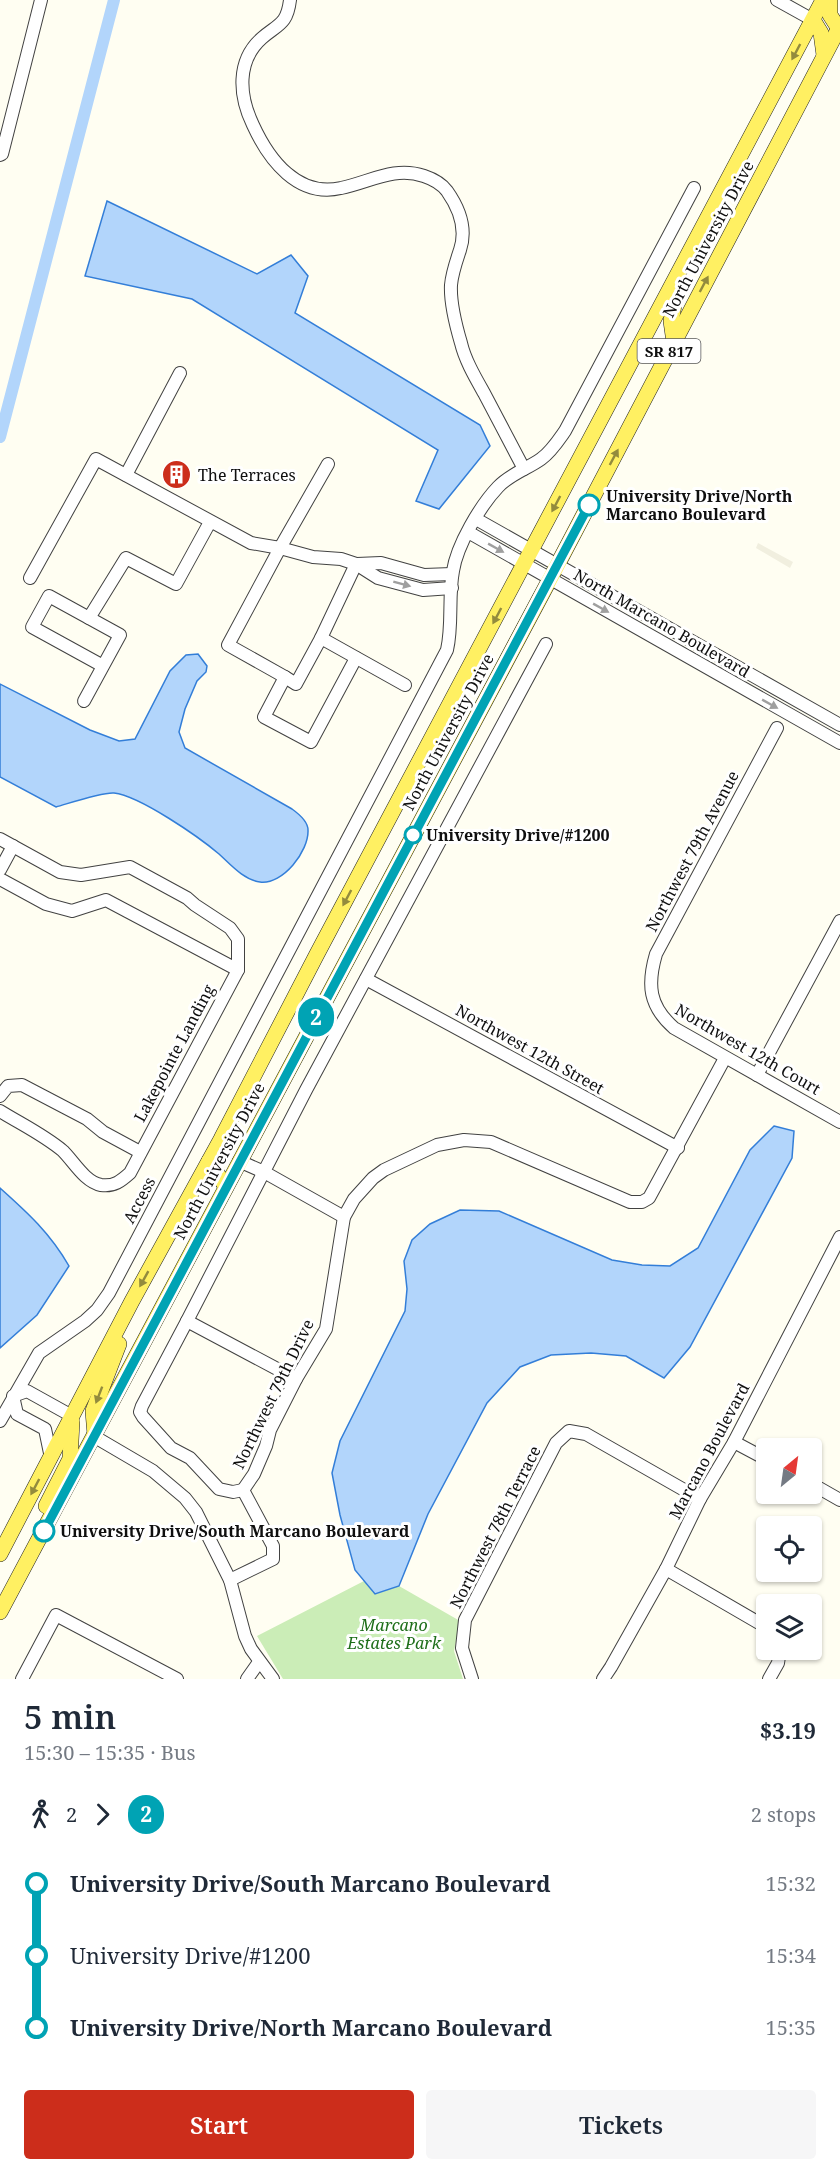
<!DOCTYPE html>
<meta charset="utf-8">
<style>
body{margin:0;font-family:"Noto Serif",serif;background:#f6f6f7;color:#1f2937;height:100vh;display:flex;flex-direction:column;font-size:22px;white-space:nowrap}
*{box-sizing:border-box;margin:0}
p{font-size:20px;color:#747a83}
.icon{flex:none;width:33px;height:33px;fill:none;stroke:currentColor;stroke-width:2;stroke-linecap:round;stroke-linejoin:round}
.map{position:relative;height:1679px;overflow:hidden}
.panel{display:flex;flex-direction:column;background:#fff;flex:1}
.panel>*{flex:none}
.badge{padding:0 12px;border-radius:20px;font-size:21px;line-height:39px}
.needle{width:39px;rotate:29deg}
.controls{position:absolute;left:756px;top:1438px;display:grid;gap:12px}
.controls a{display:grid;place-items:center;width:66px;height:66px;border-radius:6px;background:#fff;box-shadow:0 2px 4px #0004;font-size:30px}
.map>.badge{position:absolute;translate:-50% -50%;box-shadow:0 0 0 3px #fff}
.legs{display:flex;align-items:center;gap:9px;height:66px;padding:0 24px;font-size:20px}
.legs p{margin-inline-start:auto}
.headline{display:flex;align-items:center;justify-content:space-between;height:102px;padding:0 24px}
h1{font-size:33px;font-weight:600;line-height:45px}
.button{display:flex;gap:12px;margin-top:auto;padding:12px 24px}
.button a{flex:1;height:69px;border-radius:6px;background:#cc2d1b;color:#fff;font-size:24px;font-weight:600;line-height:69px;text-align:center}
.button a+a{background:#f6f6f7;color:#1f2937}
ul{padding:0 24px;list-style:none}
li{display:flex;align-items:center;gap:21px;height:72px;font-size:22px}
li i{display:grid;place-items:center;width:9px;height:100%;margin:0 8px;background:currentColor}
li i::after{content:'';width:15px;height:15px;margin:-8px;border:4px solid;border-radius:50%;background:#fff}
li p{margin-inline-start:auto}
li:first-child i{background:linear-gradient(#0000 50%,currentColor 0)}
li:last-child i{background:linear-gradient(currentColor 50%,#0000 0)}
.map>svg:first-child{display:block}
.green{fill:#cbedb7}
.plaza{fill:#f1efdf}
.water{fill:#b2d5fb;stroke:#337ed8;stroke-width:1.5}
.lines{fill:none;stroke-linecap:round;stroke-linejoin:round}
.canal{stroke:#b2d5fb;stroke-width:12}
.minor-casing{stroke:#424242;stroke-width:14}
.major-casing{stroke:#202020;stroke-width:16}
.minor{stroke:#fff;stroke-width:12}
.major{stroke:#fff062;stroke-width:15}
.oneway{fill:#938b3d}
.oneway2{fill:#9f9f9f}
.line-1-casing{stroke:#fff;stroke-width:14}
.line-1{stroke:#00a3b4;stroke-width:9}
.stop-1-dot{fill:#fff;stroke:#00a3b4;stroke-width:3}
.labels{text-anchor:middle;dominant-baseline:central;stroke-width:6;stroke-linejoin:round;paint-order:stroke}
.shield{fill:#fff;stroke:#575757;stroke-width:1.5}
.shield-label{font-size:15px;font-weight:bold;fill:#0f0f0f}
.street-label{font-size:16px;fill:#0f0f0f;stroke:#fff}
.poi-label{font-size:16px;fill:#0f0f0f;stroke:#fff;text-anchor:start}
.stop-label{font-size:16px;font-weight:bold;fill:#0f0f0f;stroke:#fff;text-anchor:start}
.park-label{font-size:16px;font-style:italic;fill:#1e6e19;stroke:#fff}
</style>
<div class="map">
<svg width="840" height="1679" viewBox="0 0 840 1679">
<rect width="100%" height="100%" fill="#fffef2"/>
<path class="green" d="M 364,1581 L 376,1594 L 399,1586 L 460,1621 L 454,1651 L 463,1679 L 283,1679 L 257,1636 Z"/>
<path class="plaza" d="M 758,543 L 793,562 L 790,568 L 756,548 Z"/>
<g class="water">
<path d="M 107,201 L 257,274 L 291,255 L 308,276 L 295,313 L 480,425 L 490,446 L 439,509 L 416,501 L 438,450 L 192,299 L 85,276 Z"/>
<path d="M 198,654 L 207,666 L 206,672 L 197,681 L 185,709 L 179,732 L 185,748 L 292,809 C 299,814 308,821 308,830 C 309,851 283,885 260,882 C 244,880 231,865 219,854 C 199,837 140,796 114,793 C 102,792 70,803 56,807 L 0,777 L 0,684 L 90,730 L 119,741 L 135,739 L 170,671 L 186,655 Z"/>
<path d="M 774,1126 L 794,1131 L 792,1158 L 690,1347 L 664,1378 L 626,1356 L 591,1353 L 551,1355 L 520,1367 L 487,1403 L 428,1514 L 399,1586 L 375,1594 L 355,1570 L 340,1515 L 332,1473 L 340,1441 L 405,1311 L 407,1289 L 404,1261 L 412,1240 L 430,1224 L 460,1210 L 499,1211 L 612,1260 L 642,1265 L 670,1266 L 698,1248 L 750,1150 Z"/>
<path d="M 0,1188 C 28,1213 50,1233 69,1266 L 37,1315 L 0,1348 Z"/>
</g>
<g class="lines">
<path class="canal" d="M 0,437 L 114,0"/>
<defs>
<g id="minor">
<path d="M 290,0 C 287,25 278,24 262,38 C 236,61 239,96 253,125 C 269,160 298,198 341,188 C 370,182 394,166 424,176 C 433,179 441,183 447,191 C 459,208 467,229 460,250 C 456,262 452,273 451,285 C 450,303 456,326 461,343 C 465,360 475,377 484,393 C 497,418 511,444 524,469"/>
<path d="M 777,0 L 813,20"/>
<path d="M 0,155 L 2,154 L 41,0"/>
<path d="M 328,464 L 280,548 L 228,645 L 285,677 L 264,717 L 311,742 L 356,658"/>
<path d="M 126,475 L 180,373"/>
<path d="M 476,519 L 840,725"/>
<path d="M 468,532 L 840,743"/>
<path d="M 357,564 L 381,563 L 424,575 L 452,574"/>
<path d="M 30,578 L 96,459 L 251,543 L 280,548 L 313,557 L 341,559 L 356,564 L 378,578 L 423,590 L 452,588"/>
<path d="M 89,618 L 126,558 L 176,584 L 210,522"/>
<path d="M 321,638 L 405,685"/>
<path d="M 285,677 L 296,684 L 321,638 L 356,564"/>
<path d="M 84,701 L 120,635 L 49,596 L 32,627 L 103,666"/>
<path d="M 777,728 L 656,954 C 647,985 649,1006 674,1028 L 840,1122"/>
<path d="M 0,839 L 60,872 L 81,875 L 130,867 L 187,898 L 195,905 L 230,928 L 238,939 L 238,970 L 130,1173 C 121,1181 114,1187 101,1185 C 85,1182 74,1162 63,1151 C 44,1135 21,1124 0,1111"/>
<path d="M 0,870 L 13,846"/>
<path d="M 0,879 L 46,904 L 72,911 L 106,900 L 238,970"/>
<path d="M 366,979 L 678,1148"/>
<path d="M 757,1075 L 840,921"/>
<path d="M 0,1096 L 8,1086 L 22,1085 L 87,1119 L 103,1132 L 140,1152"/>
<path d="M 239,1161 L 264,1172 L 344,1217"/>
<path d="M 187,1321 L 296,1379"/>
<path d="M 0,1421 L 39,1353 L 85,1321 L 97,1310 L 109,1293 L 447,650 C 453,624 448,597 453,571 C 457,545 480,506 498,487 C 510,474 527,469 541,459 C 551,452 558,441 565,431 L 694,188"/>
<path d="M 95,1437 L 153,1471 L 185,1498 L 196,1512 L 230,1580 L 245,1636 L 251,1649 L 273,1679"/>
<path d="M 734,1442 L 766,1459"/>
<path d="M 51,1458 L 45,1429 L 17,1414 L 13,1396 L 27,1391 L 72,1416"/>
<path d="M 812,1484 L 840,1500"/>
<path d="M 243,1490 L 233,1492 L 219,1489 L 190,1458 L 171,1448 L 143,1417 L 140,1412 L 142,1406 L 187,1321 L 306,1090 L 546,644"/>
<path d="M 243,1490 L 254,1474 L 266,1446 L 270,1430 L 296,1379 L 326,1329 L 344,1217 L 354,1199 L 373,1178 L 384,1170 L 437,1145 L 464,1140 L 491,1142 L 630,1202 L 642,1202 L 649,1198 L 725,1058"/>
<path d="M 666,1569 L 766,1627"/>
<path d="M 230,1580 L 273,1559 L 273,1546 L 243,1490"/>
<path d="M 22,1679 L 56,1615 L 177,1679"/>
<path d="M 247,1679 L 259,1662"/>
<path d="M 472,1679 L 462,1648 L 465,1620 L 556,1443 L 569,1431 L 586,1434 L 700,1499"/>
<path d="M 603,1679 L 611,1667 L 666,1569 L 700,1499 L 734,1442 L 840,1237"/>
<path d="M 769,1679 L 778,1663 L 780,1650"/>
</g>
<g id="major">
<path d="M 830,0 L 830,15 L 839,29"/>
<path d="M 813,20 L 821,33 L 824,55"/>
<path d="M 674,342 L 671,321 L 678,285"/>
<path d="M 209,1161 L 226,1187"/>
<path d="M 95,1435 L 93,1411 L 119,1344"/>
<path d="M 46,1506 L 70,1459 L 72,1422"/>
<path d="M 0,1554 L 132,1301 L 221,1139 L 317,954 L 823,0"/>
<path d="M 0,1612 L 550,579 L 840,26"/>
</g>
</defs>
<use href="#minor" class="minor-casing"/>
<use href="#major" class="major-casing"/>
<use href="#minor" class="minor"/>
<use href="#major" class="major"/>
</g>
<defs><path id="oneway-solid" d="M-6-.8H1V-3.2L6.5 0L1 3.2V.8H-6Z" transform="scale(1.5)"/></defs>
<g class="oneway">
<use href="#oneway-solid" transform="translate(796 52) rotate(118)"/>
<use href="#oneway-solid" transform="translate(704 284) rotate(-62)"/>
<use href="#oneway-solid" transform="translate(614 457) rotate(-62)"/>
<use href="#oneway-solid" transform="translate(556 504) rotate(118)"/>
<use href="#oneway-solid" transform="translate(497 616) rotate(118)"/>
<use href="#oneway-solid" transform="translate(347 898) rotate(118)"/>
<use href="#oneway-solid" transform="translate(144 1279) rotate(119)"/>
<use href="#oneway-solid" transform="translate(99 1395) rotate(111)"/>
<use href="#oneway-solid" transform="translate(35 1487) rotate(118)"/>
</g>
<g class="oneway2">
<use href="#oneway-solid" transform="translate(496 548) rotate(29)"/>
<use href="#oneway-solid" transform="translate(402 584) rotate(15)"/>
<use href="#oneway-solid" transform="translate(601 608) rotate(29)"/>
<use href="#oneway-solid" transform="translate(770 704) rotate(29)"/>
</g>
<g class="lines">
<defs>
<path id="line-1" d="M 44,1531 L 589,505"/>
</defs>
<use href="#line-1" class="line-1-casing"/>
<use href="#line-1" class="line-1"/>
</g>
<defs>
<symbol id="building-disc" viewBox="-11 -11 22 22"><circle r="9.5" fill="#cc2d1b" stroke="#fff"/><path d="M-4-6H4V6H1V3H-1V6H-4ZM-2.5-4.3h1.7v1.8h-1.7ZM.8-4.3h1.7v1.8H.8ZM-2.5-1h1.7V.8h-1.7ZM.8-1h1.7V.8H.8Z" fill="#fff"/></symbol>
</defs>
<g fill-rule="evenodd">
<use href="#building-disc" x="160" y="458" width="33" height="33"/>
</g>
<g class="stop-1-dot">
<circle cx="589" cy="505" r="10"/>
<circle cx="413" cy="835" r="8"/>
<circle cx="44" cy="1531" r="10"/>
</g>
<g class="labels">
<rect class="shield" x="637.5" y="339" width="63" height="24" rx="4.5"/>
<g class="shield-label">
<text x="669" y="351">SR 817</text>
</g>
<g class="street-label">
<text transform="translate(708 239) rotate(-62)">North University Drive</text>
<text transform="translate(662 623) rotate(30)">North Marcano Boulevard</text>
<text transform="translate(448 732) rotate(-62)">North University Drive</text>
<text transform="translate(692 851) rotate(-62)">Northwest 79th Avenue</text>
<text transform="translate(530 1049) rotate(29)">Northwest 12th Street</text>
<text transform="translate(748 1049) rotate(30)">Northwest 12th Court</text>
<text transform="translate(174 1053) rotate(-62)">Lakepointe Landing</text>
<text transform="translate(219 1161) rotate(-62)">North University Drive</text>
<text transform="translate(139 1200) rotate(-62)">Access</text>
<text transform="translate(273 1394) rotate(-64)">Northwest 79th Drive</text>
<text transform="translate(709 1451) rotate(-62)">Marcano Boulevard</text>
<text transform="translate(495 1527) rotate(-63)">Northwest 78th Terrace</text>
</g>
<g class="poi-label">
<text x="198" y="475">The Terraces</text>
</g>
<g class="stop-label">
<text x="606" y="496">University Drive/North<tspan x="606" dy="18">Marcano Boulevard</tspan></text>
<text x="426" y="835">University Drive/#1200</text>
<text x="60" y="1531">University Drive/South Marcano Boulevard</text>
</g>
<g class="park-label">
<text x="394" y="1625">Marcano<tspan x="394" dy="18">Estates Park</tspan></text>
</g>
</g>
</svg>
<div class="controls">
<a><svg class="needle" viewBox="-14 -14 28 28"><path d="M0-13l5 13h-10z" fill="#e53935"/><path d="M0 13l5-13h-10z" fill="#747a83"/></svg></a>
<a><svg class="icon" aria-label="locate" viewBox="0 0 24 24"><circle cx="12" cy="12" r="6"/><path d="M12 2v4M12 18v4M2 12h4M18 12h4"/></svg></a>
<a><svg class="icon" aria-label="layers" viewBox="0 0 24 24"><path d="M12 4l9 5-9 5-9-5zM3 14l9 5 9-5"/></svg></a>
</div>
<b class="badge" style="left:316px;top:1017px;background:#00a3b4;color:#fff">2</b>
</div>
<section class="panel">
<div class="headline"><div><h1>5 min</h1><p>15:30 – 15:35 · Bus</p></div><b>$3.19</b></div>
<div class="legs"><svg class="icon" aria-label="walk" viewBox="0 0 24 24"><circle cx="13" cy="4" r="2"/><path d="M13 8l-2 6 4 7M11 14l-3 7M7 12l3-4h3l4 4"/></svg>2<svg class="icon" aria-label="forward" viewBox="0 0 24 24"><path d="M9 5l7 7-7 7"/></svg><b class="badge" style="background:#00a3b4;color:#fff">2</b><p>2 stops</p></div>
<ul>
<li><i style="color:#00a3b4"></i><b>University Drive/South Marcano Boulevard</b><p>15:32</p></li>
<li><i style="color:#00a3b4"></i><span>University Drive/#1200</span><p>15:34</p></li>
<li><i style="color:#00a3b4"></i><b>University Drive/North Marcano Boulevard</b><p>15:35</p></li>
</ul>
<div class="button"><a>Start</a><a>Tickets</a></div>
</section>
